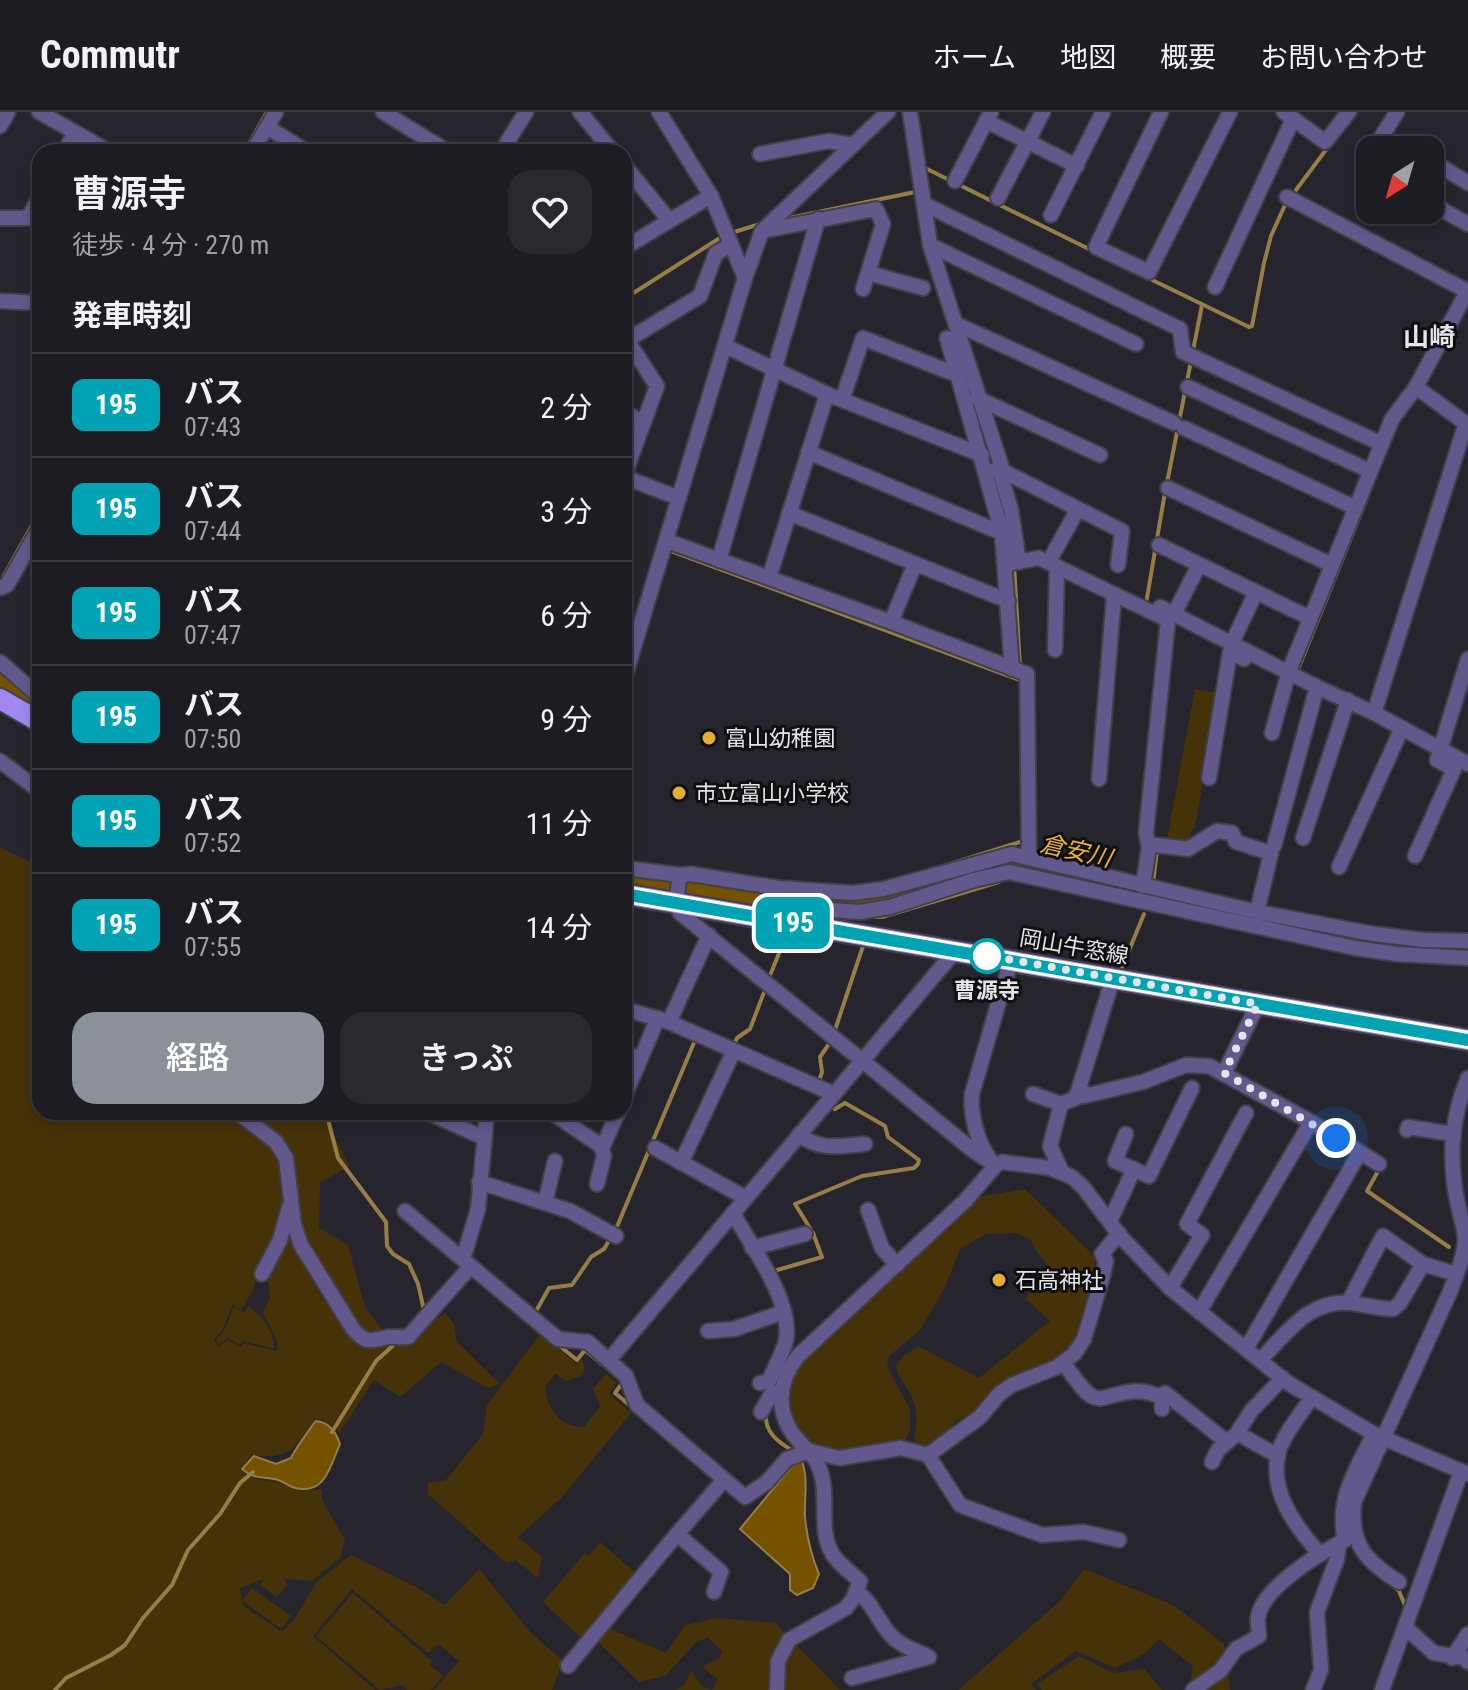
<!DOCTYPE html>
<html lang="ja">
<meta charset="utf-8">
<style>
body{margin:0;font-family:"Roboto Condensed","Noto Sans JP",sans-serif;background:#29292f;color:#f1f3f6;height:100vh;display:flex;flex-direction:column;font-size:30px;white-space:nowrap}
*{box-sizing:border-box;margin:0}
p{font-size:26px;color:#a0a1a5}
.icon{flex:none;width:44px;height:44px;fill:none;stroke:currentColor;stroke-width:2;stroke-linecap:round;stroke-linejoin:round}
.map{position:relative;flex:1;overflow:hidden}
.panel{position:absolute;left:32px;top:32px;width:600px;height:976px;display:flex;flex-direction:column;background:#1c1c22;border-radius:24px;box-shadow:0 4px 12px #0003,0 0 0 2px #3a3a40}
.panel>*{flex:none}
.badge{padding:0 16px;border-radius:12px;font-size:28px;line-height:52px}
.needle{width:52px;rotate:217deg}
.fabs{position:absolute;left:1356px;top:24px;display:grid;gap:16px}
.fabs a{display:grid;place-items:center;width:88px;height:88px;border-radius:16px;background:#1c1c22;box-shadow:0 4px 12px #0003,0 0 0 2px #3a3a40;font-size:40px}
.you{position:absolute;width:40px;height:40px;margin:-20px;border:6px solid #fff;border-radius:50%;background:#1a73e8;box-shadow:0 0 0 12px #1a73e833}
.map>.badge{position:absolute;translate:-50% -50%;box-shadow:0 0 0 4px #fff}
h2{padding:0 40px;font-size:30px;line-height:72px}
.round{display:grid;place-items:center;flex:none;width:84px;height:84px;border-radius:24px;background:#29292f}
.summary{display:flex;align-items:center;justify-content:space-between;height:136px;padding:0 40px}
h1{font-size:38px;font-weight:600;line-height:60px}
.action{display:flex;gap:16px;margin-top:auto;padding:16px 40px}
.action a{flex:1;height:92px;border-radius:24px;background:#8c9099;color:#fff;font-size:32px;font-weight:600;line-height:92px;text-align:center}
.action a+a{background:#29292f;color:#f1f3f6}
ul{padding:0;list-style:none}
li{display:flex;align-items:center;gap:24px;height:104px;padding:0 40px;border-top:2px solid #3a3a40}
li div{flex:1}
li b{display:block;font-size:30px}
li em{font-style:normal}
li .badge{min-width:88px;font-weight:700;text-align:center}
header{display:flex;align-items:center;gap:48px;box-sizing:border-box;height:112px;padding:0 40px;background:#1c1c22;border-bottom:2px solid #3a3a40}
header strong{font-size:38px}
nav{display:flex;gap:44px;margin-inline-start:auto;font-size:28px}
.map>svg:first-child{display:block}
.green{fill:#463208;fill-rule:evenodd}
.water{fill:#745200;stroke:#967e46;stroke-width:2}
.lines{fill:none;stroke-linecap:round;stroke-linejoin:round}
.stream{stroke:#967e46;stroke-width:4}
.river{stroke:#745200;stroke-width:22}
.minor-casing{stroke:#414047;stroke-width:18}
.primary-casing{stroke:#414047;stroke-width:24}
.minor{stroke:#63588c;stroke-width:14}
.primary{stroke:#a087f2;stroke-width:20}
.line-casing{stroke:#fff;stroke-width:18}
.line{stroke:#00a3b4;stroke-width:12}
.walk{stroke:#e5e4e9;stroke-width:8;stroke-dasharray:0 14.4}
.poi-dot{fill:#e5ad36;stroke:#0f0f12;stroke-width:3}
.stop-dot{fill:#fff;stroke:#00a3b4;stroke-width:4}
.labels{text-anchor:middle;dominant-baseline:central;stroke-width:6;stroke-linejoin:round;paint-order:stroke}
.poi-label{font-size:22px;fill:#e5e4e9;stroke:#0f0f12;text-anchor:start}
.street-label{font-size:22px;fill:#e5e4e9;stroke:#0f0f12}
.stop-label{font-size:22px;font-weight:bold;fill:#e5e4e9;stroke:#0f0f12}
.water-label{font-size:24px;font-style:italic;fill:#eeb332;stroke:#0f0f12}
.quarter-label{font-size:26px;font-weight:bold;fill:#e5e4e9;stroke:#0f0f12}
</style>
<header>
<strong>Commutr</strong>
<nav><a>ホーム</a><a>地図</a><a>概要</a><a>お問い合わせ</a></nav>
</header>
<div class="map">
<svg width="1468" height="1578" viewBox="0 0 1468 1578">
<rect width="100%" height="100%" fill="#26252d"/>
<g class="green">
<path d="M 1195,577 L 1219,581 L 1195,715 L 1191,719 L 1189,732 L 1167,727 Z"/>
<path d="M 0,735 L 40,755 L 40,1000 L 318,1000 L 328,1012 L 349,1054 L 320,1071 L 319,1116 L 348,1133 L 365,1195 L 395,1236 L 445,1201 L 454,1212 L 457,1230 L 500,1272 L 488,1276 L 441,1250 L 400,1285 L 374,1268 L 340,1320 L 323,1307 L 315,1307 C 308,1313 306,1321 300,1328 C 288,1346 272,1345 252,1343 L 240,1357 C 252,1370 261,1366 276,1370 C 294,1375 303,1381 322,1377 L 322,1388 L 345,1428 L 340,1446 L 312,1469 L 283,1467 L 288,1472 L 277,1485 L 260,1473 L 264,1467 L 240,1476 L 242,1489 L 252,1476 L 291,1504 L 281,1517 L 243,1489 L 242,1493 L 282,1520 L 295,1506 L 316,1471 L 351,1443 L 416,1475 L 445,1493 L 479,1457 L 531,1521 L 563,1549 L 552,1578 L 434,1578 L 459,1549 L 438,1532 L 428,1541 L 352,1477 L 313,1524 L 375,1578 L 0,1578 ZM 256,1165 L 268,1169 L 270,1186 L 263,1201 L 277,1228 L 277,1239 L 244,1231 L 241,1235 L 228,1228 L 218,1235 L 214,1227 L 222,1219 L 233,1192 L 241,1198 L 253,1178 Z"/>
<path d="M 1025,1077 L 1094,1144 L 1097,1164 L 1080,1217 L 1063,1244 L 1000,1273 L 973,1302 L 956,1308 L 941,1330 L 927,1334 L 914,1329 C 917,1312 919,1299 911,1283 C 906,1273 898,1266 896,1254 L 902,1245 L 918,1234 L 979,1266 L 1050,1209 L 1026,1187 L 1029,1180 L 1013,1163 L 1023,1153 L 1042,1172 L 1052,1163 C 1047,1148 1035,1142 1031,1128 L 1017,1121 L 985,1122 L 960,1137 L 945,1175 L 920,1218 L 889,1244 L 887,1254 L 910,1298 L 910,1317 L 905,1330 C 884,1332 864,1338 843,1340 C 815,1342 785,1316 787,1287 C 787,1274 794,1262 799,1252 L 978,1085 Z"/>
<path d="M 234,1194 L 244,1201 L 248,1194 C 262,1203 275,1220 274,1237 L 243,1229 L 240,1233 L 228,1226 L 218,1233 L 216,1227 L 223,1221 Z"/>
<path d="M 540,1222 L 577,1252 L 582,1247 L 585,1258 L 581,1264 L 566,1269 L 555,1262 L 545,1275 C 547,1297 560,1315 584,1315 L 600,1294 L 593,1277 L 606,1262 L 617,1271 L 609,1282 L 631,1301 L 562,1385 L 518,1425 L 542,1445 L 538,1466 L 515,1448 L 506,1451 L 428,1382 L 428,1371 L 446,1368 L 483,1322 L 487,1293 Z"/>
<path d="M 600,1430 L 637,1462 L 582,1527 L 543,1490 L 585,1441 L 589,1444 Z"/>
<path d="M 1084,1457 L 1173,1493 L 1224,1532 L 1230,1578 L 1183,1578 L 1190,1570 L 1193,1554 L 1159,1527 L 1144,1542 L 1115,1556 L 1076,1539 L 1031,1572 L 1036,1578 L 958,1578 L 1059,1490 Z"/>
<path d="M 353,1481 L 432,1549 L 430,1553 L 443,1564 L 431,1578 L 408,1578 L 402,1573 L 380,1578 L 316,1524 Z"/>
<path d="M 718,1506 L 775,1511 L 840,1578 L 675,1578 L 684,1573 L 691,1559 L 702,1574 L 712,1578 L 718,1567 L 702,1555 L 720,1546 L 722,1539 L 708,1526 L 697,1529 L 665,1564 L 639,1570 L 597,1529 L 606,1515 L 666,1541 L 685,1513 Z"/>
<path d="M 1079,1544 L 1113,1561 L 1144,1557 L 1162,1578 L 1042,1578 L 1037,1572 Z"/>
</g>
<g class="water">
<path d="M 316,1309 C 330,1310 336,1321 340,1332 C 330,1354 326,1383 295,1376 C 289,1374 284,1370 278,1368 C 264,1364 254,1368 242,1357 L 254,1344 L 276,1352 L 291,1346 C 293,1341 312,1313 316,1309 Z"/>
<path d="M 801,1347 C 809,1366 804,1385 805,1405 C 807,1426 811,1443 819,1462 L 813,1476 L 797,1483 L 790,1478 L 790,1462 L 740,1417 L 796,1349 Z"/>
</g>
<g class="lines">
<g class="stream">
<path d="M 244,40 L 267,0"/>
<path d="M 923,55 L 1091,138"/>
<path d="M 1296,78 L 1328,35"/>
<path d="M 784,107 L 915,80"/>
<path d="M 731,121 L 760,112"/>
<path d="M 1146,165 L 1249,215 L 1252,214 L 1264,151 L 1271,124 L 1285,93"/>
<path d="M 624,187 L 723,124"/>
<path d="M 1167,371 L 1202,193"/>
<path d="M 671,439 L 1020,568"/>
<path d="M 1014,452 L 1020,555"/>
<path d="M 3,465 L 40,399"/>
<path d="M 1146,492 L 1165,380"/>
<path d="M 1297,560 L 1370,379"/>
<path d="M 953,751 L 1023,729"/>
<path d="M 1153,772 L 1157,738"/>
<path d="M 863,805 L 882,805 L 999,770"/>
<path d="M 1121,858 L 1144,802"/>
<path d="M 769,866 L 788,819"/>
<path d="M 834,921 L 864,831"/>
<path d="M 733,935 L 737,926 L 750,917 L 766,875"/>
<path d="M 818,972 L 822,960 L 820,945 L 831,929"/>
<path d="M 326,1000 L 338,1046 L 386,1110 L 387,1134 L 393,1142 L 409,1152 L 418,1172 L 424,1198"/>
<path d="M 1376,1055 L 1377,1061 L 1367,1079 L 1449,1135"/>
<path d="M 774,1159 L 822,1145 L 813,1121 L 795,1092 L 862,1064 L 914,1056 L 918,1052 L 919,1048 L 888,1025 L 885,1014 L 845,991 L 835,997 L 832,995"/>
<path d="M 535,1201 L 549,1176 L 572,1173 L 591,1145 L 604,1137 L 616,1117 L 696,926"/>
<path d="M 556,1231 L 577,1248 L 585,1238 L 615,1263"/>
<path d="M 622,1269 L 623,1270 L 615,1281 L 633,1296"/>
<path d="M 766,1301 C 764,1320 778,1330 793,1339"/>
<path d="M 332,1320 L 376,1249 L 398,1229"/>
<path d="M 1393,1474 L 1399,1479 L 1406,1496"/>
<path d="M 55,1578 L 66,1566 L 111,1543 L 125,1533 L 143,1506 L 172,1473 L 188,1438 L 220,1402 L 240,1371 L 253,1360"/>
</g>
<g class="river">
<path d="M 0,561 L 20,582 L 40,594"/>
<path d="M 624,766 L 772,784 L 858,791 L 882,789 L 1002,752 L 1014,752 L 1152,785"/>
<path d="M 1268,810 L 1387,833 L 1468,837"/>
</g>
<defs>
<g id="minor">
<path d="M 39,0 L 110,40"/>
<path d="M 383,0 L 448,40"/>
<path d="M 580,0 L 613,40"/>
<path d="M 659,0 L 711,84 L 745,166"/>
<path d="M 910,0 L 930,133 L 1003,359"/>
<path d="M 1161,0 L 1096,135 L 1149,160 L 1230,0"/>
<path d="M 1284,0 L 1325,30 L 1349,0"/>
<path d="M 986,9 L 1077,54"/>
<path d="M 0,14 L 8,0"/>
<path d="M 267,15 L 307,40"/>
<path d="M 1373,38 L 1397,0"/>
<path d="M 64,40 L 75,21"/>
<path d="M 252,40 L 276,0"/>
<path d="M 501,40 L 526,0"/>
<path d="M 760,42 L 829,29 L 853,33"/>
<path d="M 1370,43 L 1363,53 L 1370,57"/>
<path d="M 1430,48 L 1468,71"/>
<path d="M 624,53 L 669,108"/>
<path d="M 955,69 L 991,0"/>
<path d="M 1287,85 L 1467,179"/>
<path d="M 998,86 L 1043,0"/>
<path d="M 1430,91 L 1468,112"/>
<path d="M 924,92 L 1180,217 L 1183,240 L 1382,332"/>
<path d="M 1051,103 L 1103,0"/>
<path d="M 0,106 L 40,106"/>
<path d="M 28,106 L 40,85"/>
<path d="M 762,119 L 876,97 L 883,112 L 863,177"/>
<path d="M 930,133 L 1136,232"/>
<path d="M 624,136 L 711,84"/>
<path d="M 868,161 L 923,176"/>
<path d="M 1215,175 L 1293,7"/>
<path d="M 0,189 L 40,191"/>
<path d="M 956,212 L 1174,311"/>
<path d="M 947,226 L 1002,421 L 1012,557"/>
<path d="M 624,230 L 700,184 L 716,141 L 731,133"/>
<path d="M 725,234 L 827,282 L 982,343"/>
<path d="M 1188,275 L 1370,359"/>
<path d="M 1416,275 L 1468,313"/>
<path d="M 977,286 L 1100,343"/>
<path d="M 842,288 L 863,226 L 960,264"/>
<path d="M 624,301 L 644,310"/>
<path d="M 1184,316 L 1356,396"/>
<path d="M 808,340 L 1002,421"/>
<path d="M 999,357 L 1011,398 L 1019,450"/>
<path d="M 995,358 L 1003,359 L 1122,419 L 1118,453"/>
<path d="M 624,364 L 657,274 L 627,228"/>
<path d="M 624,365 L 679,386"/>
<path d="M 1168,376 L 1332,453"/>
<path d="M 789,401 L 1008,489"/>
<path d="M 667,429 L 891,510 L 1027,562 L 1029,745"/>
<path d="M 1159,433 L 1310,506"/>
<path d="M 1053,442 L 1078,397"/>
<path d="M 719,448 L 818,107"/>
<path d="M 1006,452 L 1039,446 L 1168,508 L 1146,721 L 1149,735 L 1143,774"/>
<path d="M 769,466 L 827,282"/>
<path d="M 0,476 L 7,473 L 40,415"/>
<path d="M 1160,495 L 1317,575"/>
<path d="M 1174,502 L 1199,453"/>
<path d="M 891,510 L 915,452"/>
<path d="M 1232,531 L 1256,480"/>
<path d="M 1055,538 L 1057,455"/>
<path d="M 0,550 L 40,585"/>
<path d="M 624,568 L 745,166 L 762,119 L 888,0"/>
<path d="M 1374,601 L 1466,311"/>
<path d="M 1272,621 L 1289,559 L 1392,307 L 1416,275 L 1468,178"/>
<path d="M 0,649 L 40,679"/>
<path d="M 1209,666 L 1230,540 L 1244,547"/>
<path d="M 1099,667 L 1114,483"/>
<path d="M 1303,726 L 1348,588"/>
<path d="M 1274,734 L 1317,575 L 1374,601 L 1468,652"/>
<path d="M 1149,735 L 1156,733 L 1188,737 L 1217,719 L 1232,721 L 1236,730 L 1271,741 L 1257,800"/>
<path d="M 1415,744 L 1454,657 L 1437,648 L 1468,547"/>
<path d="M 1339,755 L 1402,616"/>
<path d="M 624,756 L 680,763 L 691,762 L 778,776 L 853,781 L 884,777 L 1012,742 L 1257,800 L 1373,822 L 1424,828 L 1468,829"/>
<path d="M 680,763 L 676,790 L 680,801 L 975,1040 L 996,1053"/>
<path d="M 785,809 L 788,795 L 860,800 L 890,795 L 974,768 L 1009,760 L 1355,836 L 1397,842 L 1468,846"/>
<path d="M 624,897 L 669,910 L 834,982"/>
<path d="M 669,910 L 709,823"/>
<path d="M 624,941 L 640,947"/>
<path d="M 1224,961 L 1258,892"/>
<path d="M 1077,981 L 1085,981 L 1084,984 L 1143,970 L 1186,953 L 1209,954 L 1311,1010 L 1379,1052"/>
<path d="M 1033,982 L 1061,992 L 1076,986 L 1113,866"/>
<path d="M 624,985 L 658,906"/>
<path d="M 1061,992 L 1050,1034 L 1062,1060"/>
<path d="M 237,1000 L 276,1030 L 286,1046 L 294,1113 L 301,1133 L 353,1217 C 366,1232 370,1229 388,1225 C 394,1224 401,1226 408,1225 L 470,1155"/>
<path d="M 427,1000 L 484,1026"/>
<path d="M 551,1000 L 601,1034 L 604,1032 L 618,1000"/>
<path d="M 1407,1018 L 1408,1015 L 1453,1022"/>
<path d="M 1126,1022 L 1115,1049 L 1149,1064 L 1192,976"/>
<path d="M 799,1023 C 822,1039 839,1034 865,1032"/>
<path d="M 655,1036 L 746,1086"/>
<path d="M 990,1047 C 977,1030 970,1002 972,982 L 1011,848"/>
<path d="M 681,1051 L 731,945"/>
<path d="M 479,1070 L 570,1099 L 616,1124"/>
<path d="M 597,1072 L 604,1044 L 601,1034"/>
<path d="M 545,1091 L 555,1049"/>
<path d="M 868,1098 L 882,1136 L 897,1153"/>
<path d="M 405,1099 L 558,1227 L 588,1230 L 626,1264 L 637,1293 L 745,1385 L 767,1370 L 787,1347 L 809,1339 L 840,1346 L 901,1336 L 928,1343 L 980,1305 L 1000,1281 L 1012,1273 L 1057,1255 L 1074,1242 L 1084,1227 L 1103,1163 L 1106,1149 L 1102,1142 L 1119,1121"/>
<path d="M 733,1101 C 751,1134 793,1189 786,1228 C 783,1241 774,1256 769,1269 L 760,1271"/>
<path d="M 1110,1109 L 1134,1057"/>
<path d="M 752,1136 L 805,1122"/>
<path d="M 463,1147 L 478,1097 L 487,1000"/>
<path d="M 262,1162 L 280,1128 L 289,1095"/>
<path d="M 1170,1176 L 1202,1123 L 1187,1112 L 1246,1001"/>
<path d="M 1348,1191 L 1383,1124 L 1423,1152"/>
<path d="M 1199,1200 L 1311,1010"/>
<path d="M 708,1219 L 734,1217 L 784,1200"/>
<path d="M 1246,1237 L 1356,1047"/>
<path d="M 609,1248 L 956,838"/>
<path d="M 1260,1248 C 1285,1223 1309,1187 1349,1191 C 1364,1192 1378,1197 1393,1197 L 1400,1191 L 1423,1152 L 1456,1162"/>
<path d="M 1063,1251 C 1072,1261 1081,1278 1093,1285 C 1107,1292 1130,1268 1162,1286"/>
<path d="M 1312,1285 C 1302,1301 1284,1321 1279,1339 C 1268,1378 1295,1414 1319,1441"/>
<path d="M 1162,1297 L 1162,1286 L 1165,1281 L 1227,1330"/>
<path d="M 761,1300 L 772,1281 L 782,1279"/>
<path d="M 928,1343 L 960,1393 L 1042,1423 L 1084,1420 L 1119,1428"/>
<path d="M 1278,1344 L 1237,1321 L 1252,1298 L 1283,1266"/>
<path d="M 1212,1350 L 1218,1338 L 1234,1324"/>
<path d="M 1399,1470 C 1365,1449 1350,1432 1354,1390 L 1450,1180 C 1456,1163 1465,1144 1465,1126 C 1464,1112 1458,1097 1456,1083 C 1449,1043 1452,1003 1468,966"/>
<path d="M 714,1480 L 721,1460 L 677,1422 L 724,1368"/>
<path d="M 1407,1517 L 1434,1541 L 1465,1546 L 1468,1550"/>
<path d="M 1452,1546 L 1468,1522"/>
<path d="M 568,1554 L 677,1422"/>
<path d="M 852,1566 L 929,1545 C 915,1538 899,1534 889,1521 C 877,1507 872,1490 856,1479"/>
<path d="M 777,1578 L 778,1549 L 789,1528 L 846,1496 L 853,1487 L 860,1469 C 851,1461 840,1453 833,1443 C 817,1418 830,1385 820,1358 C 816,1345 807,1338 798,1328 C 775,1302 777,1271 798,1244 L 966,1088 L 996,1053 L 1002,1050 L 1050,1056 L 1072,1065 L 1083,1075 L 1121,1125 L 1170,1176 L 1288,1271 L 1374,1322 L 1468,1362"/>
<path d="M 1193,1578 L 1220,1559 L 1236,1537 L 1259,1524 C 1259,1518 1257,1511 1258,1505 C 1263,1475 1320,1441 1345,1428 C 1336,1386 1356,1358 1374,1322"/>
<path d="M 1313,1578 L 1321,1558 L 1317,1500 L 1337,1447 L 1339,1431"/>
<path d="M 1382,1578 L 1461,1360"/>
</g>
<g id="primary">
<path d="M 0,587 L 40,610"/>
<path d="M 624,782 L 1468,928"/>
</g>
</defs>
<use href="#minor" class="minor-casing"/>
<use href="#primary" class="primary-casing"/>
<use href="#minor" class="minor"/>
<use href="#primary" class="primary"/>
</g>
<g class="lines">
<defs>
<path id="line" d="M 624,782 L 1468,928"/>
</defs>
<use href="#line" class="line-casing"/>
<use href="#line" class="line"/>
<path class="walk" d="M 987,844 L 984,843 L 1258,892 L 1224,961 L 1336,1026"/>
</g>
<g class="poi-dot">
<circle cx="709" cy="626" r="8"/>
<circle cx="679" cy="681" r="8"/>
<circle cx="999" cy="1168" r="8"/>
</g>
<circle class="stop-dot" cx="987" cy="844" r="16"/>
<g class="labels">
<g class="poi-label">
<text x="725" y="626">富山幼稚園</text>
<text x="695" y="681">市立富山小学校</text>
<text x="1015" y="1168">石高神社</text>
</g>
<g class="street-label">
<text transform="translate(1074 835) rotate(10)">岡山牛窓線</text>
</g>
<g class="stop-label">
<text x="987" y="878">曹源寺</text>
</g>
<g class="water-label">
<text transform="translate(1076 739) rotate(13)">倉安川</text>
</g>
<g class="quarter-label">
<text x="1429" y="225">山崎</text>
</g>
</g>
</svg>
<div class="fabs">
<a><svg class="needle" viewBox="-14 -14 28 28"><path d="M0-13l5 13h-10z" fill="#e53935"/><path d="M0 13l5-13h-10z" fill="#a0a1a5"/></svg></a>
</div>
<div class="you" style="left:1336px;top:1026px"></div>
<b class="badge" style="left:793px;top:811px;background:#00a3b4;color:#fff">195</b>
<section class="panel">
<div class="summary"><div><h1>曹源寺</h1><p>徒歩 · 4 分 · 270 m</p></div><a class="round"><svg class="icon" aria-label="heart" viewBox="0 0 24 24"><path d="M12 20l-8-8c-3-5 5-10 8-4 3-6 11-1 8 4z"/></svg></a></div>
<h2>発車時刻</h2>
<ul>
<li><span class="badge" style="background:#00a3b4;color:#fff">195</span><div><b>バス</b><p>07:43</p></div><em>2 分</em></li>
<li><span class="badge" style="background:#00a3b4;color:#fff">195</span><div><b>バス</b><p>07:44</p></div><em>3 分</em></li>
<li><span class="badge" style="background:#00a3b4;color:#fff">195</span><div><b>バス</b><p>07:47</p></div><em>6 分</em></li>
<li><span class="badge" style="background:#00a3b4;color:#fff">195</span><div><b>バス</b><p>07:50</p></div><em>9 分</em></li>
<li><span class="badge" style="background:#00a3b4;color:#fff">195</span><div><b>バス</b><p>07:52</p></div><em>11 分</em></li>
<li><span class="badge" style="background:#00a3b4;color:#fff">195</span><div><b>バス</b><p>07:55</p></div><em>14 分</em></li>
</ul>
<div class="action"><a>経路</a><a>きっぷ</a></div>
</section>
</div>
